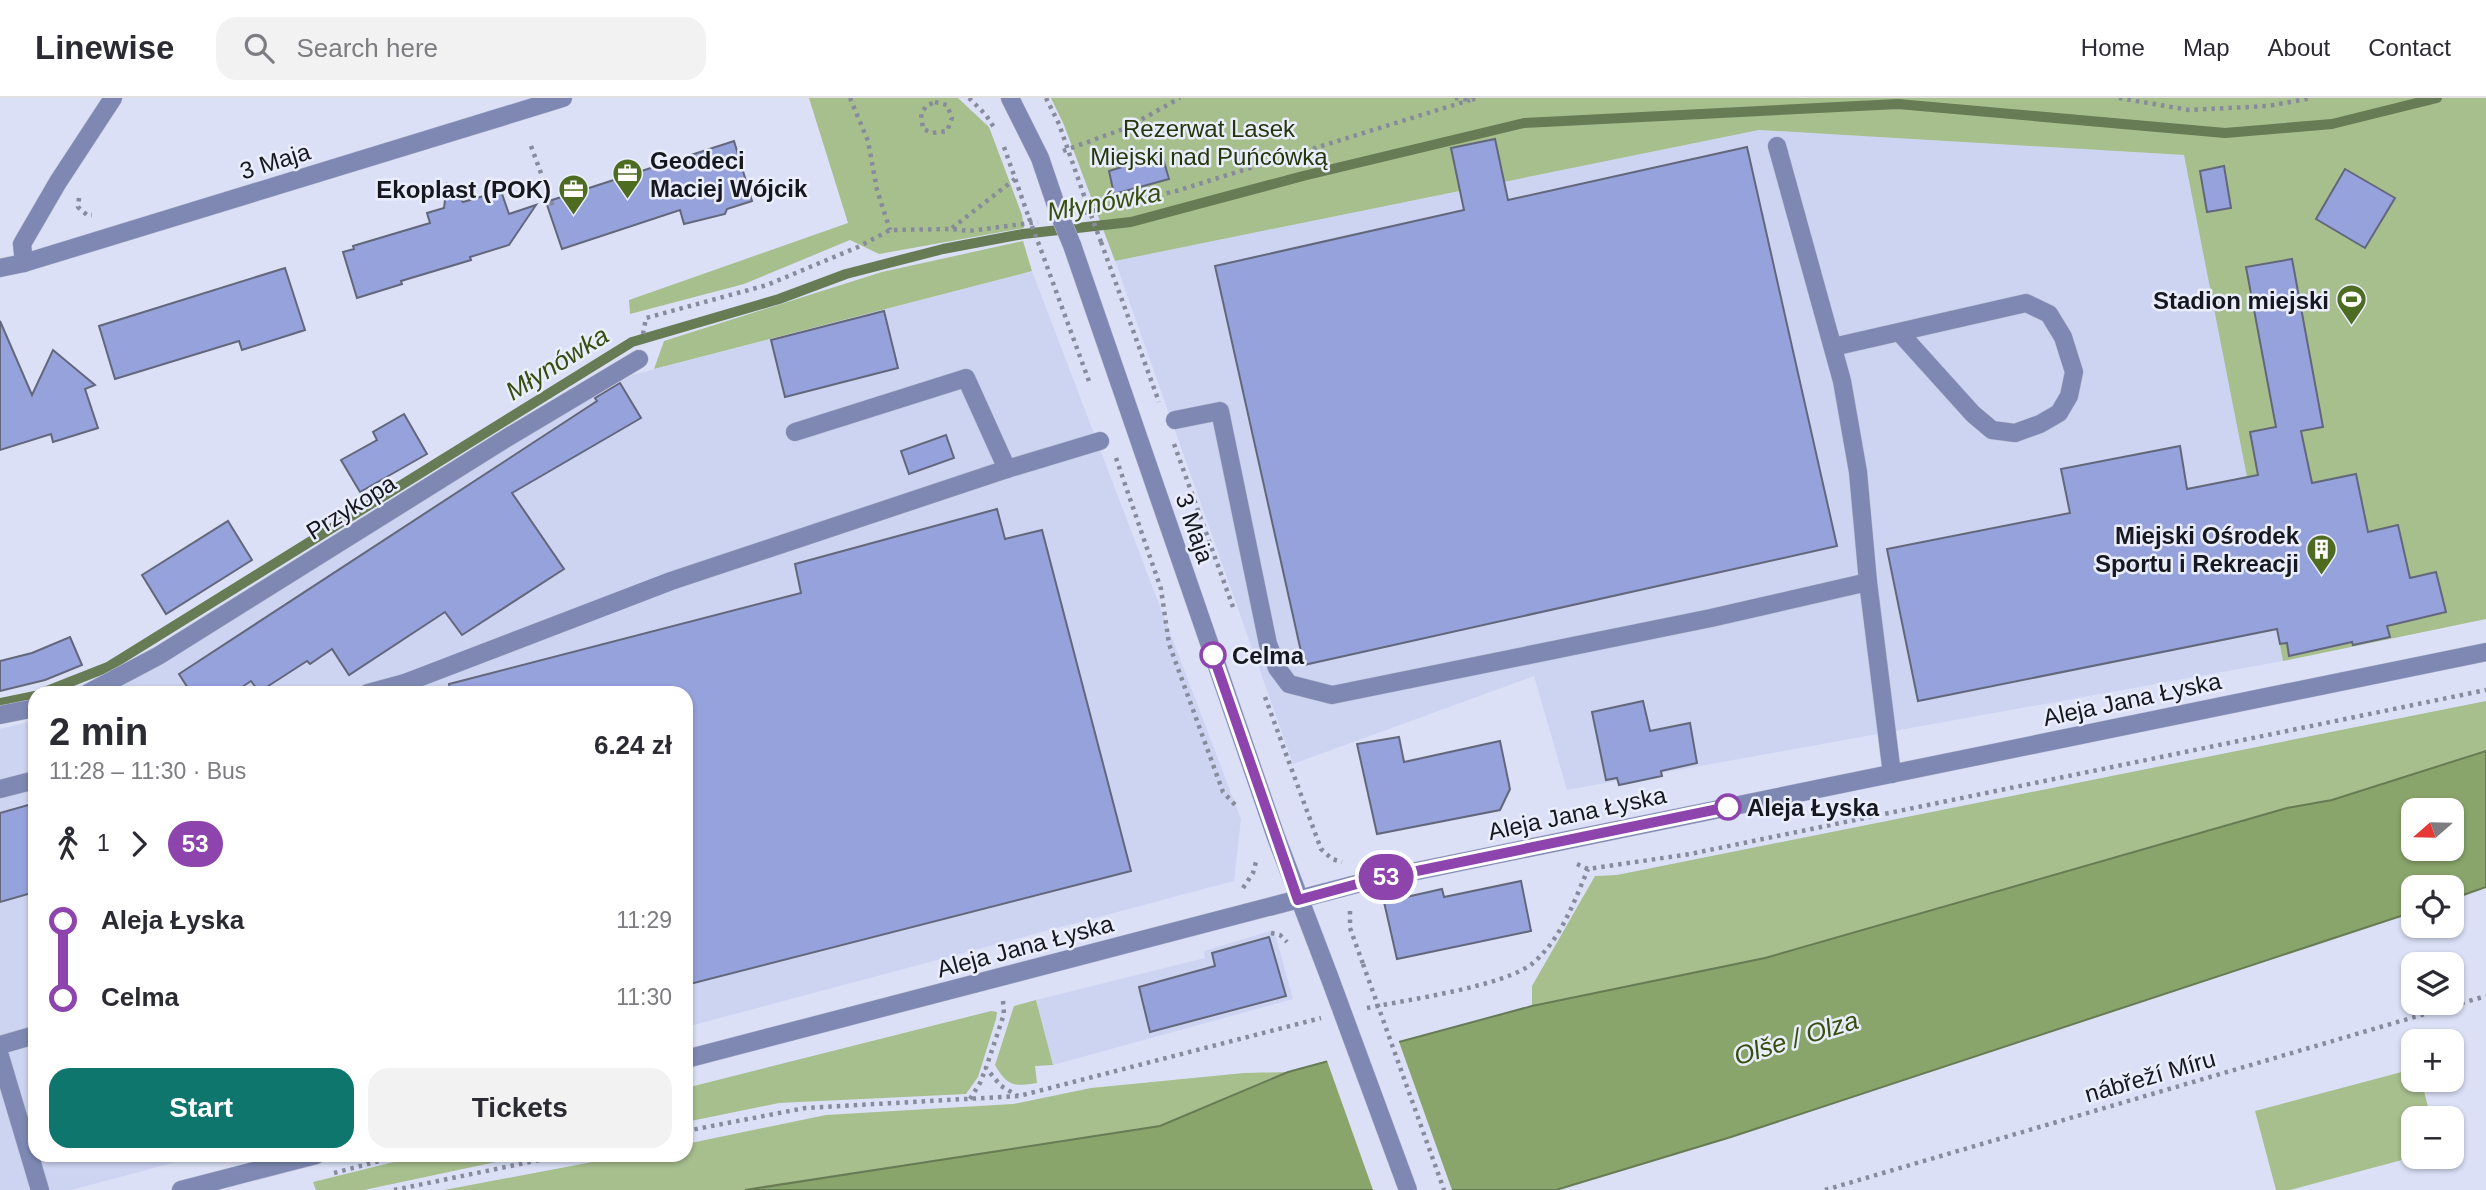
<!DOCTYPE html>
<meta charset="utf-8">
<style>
body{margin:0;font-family:Arial,sans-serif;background:#f2f2f3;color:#2b2b33;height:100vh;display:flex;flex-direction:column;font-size:26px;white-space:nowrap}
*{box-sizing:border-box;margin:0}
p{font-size:23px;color:#7c7c81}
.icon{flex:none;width:38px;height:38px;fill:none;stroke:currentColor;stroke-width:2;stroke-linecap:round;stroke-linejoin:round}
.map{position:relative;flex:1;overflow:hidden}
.sheet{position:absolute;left:28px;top:588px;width:665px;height:476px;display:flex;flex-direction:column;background:#fff;border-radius:21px;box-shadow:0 2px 5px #0004}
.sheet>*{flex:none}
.badge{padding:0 14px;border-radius:23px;font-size:24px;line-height:46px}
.needle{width:46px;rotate:250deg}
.controls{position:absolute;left:2401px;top:700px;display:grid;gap:14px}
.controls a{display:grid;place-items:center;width:63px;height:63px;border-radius:14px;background:#fff;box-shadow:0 2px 5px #0004;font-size:35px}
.map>.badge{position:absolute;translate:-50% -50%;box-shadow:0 0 0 4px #fff}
.legs{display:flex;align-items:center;gap:10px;height:77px;padding:0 21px;font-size:23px}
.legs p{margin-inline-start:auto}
.headline{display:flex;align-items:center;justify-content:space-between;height:119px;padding:0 21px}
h1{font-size:38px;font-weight:700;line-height:52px}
.primary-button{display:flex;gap:14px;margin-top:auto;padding:14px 21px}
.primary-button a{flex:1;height:80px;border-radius:21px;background:#0f766e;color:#fff;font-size:28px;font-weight:700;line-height:80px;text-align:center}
.primary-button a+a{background:#f2f2f3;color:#2b2b33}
ul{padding:0 21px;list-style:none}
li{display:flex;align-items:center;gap:24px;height:77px;font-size:26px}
li i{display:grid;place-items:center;width:10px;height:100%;margin:0 9px;background:currentColor}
li i::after{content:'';width:18px;height:18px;margin:-9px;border:5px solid;border-radius:50%;background:#fff}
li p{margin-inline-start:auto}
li:first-child i{background:linear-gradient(#0000 50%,currentColor 0)}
li:last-child i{background:linear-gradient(currentColor 50%,#0000 0)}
header{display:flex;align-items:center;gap:42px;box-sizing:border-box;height:98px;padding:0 35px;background:#fff;border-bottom:2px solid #e1e1e2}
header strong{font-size:33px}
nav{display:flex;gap:38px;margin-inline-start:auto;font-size:24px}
.search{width:490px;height:63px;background:#f2f2f3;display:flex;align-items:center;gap:18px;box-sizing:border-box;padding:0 24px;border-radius:21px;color:#7c7c81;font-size:26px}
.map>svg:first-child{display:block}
.built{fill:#cdd4f2}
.green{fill:#a7be8d}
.water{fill:#8aa56b;stroke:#677b54;stroke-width:2;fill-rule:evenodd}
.pier{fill:#dbe0f7}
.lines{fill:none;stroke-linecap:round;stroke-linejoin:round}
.stream{stroke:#677b54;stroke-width:10}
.building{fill:#96a2dc;stroke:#62677b;stroke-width:2}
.service-casing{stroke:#b8bcd0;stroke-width:19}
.minor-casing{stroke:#b8bcd0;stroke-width:19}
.tertiary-casing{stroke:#b8bcd0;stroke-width:19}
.path{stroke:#888b9c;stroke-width:4.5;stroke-dasharray:3.5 5;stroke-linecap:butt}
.service{stroke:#7e88b3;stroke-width:18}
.minor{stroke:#7e88b3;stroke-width:18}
.tertiary{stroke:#7e88b3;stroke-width:18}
.tertiary-bridge-casing{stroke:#b8bcd0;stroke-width:19;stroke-linecap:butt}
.path-bridge{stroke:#888b9c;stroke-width:4.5;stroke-dasharray:3.5 5;stroke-linecap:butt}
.tertiary-bridge{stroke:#7e88b3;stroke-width:18}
.line-1-casing{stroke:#fff;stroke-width:16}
.line-1{stroke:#8e44ad;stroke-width:10}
.stop-1-dot{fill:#fff;stroke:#8e44ad;stroke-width:3.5}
.labels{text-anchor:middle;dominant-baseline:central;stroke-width:5;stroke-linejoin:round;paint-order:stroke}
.park-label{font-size:24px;fill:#25360b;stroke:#eaeefc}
.poi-label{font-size:24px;font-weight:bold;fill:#16181f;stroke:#eaeefc;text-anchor:end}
.street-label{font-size:24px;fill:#16181f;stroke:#eaeefc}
.stop-label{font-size:24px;font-weight:bold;fill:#16181f;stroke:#eaeefc;text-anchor:start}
.water-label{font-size:26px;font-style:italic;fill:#364e0e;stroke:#eaeefc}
</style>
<header>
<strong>Linewise</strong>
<div class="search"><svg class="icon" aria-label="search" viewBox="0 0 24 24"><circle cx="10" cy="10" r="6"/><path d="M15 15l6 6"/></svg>Search here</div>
<nav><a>Home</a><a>Map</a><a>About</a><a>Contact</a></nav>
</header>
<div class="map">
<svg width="2486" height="1092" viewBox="0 0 2486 1092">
<rect width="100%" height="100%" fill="#dbe0f7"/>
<g class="built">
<path d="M 1759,32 L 2185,57 L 2283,563 L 1567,692 L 1534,578 L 1293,666 L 1115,163 Z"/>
<path d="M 1032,173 L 1241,721 L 1234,783 L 686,929 L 686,595 L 107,595 L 517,340 L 617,281 Z"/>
<path d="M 35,622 L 35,1057 L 203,1057 L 71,1092 L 0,1092 L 0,631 Z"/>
<path d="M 1274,832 L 1293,901 L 1053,967 L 1036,902 L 1205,860 L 1204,853 Z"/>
</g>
<g class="green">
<path d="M 809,0 L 958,0 L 989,29 L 1022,117 L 1024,130 L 879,156 L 850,142 L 744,186 L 630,216 L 629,202 L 848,125 Z"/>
<path d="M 1051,0 L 2486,0 L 2486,521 L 2283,563 L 2184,57 L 1759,32 L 1115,163 L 1064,27 Z"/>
<path d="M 1023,143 L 1032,173 L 654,271 L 664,243 L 882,174 Z"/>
<path d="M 2486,603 L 2486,653 L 2332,702 L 2287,710 L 1765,860 L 1532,908 L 1532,888 L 1595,778 L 1617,777 Z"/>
<path d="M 1036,902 L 1053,967 L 1035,968 L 1037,985 C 1014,989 1007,988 995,967 L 1014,908 Z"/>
<path d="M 991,913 L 997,914 L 996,921 L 978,979 L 966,996 L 779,1005 L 686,1024 L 686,990 Z"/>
<path d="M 2413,971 L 2413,982 L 2421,982 L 2431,1020 L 2413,1020 L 2413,1059 L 2290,1092 L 2276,1092 L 2255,1013 Z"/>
<path d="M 1288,974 L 1160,1028 L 745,1092 L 444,1092 L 629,1057 L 686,1057 L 686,1046 L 826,1017 L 1013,1006 L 1091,990 L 1244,975 Z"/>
<path d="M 422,1057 L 529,1057 L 364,1092 L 316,1092 L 313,1084 Z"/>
</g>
<path class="water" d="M 2486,653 L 2486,789 L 2452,801 L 2452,789 L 2413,789 L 2413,814 L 1731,1039 L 1556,1092 L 745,1092 L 1160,1028 L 1288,974 L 1532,908 L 1765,860 L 2287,710 L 2332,702 ZM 2413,712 L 2452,712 L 2452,751 L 2413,751 Z"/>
<path class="pier" d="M 1398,941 L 1452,1092 L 1373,1092 L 1326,960 Z"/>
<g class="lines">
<g class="stream">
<path d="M 42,595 L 108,569 L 632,244 L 779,201 L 846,176 L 943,151 L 1023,136 L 1131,124 L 1303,78 L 1524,25 L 1898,6 L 2225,35 L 2332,26 L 2437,0"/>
<path d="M 0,605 L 35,598"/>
</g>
</g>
<g class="building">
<path d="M 1495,41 L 1508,102 L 1747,49 L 1837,448 L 1304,567 L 1215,168 L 1464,112 L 1451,50 Z"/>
<path d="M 734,43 L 752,103 L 727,111 L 725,116 L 684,126 L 680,112 L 562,151 L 546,104 Z"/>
<path d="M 1162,57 L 1169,81 L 1114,96 L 1109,73 Z"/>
<path d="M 2224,68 L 2231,110 L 2207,114 L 2200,73 Z"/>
<path d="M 2345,71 L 2395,100 L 2365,150 L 2316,121 Z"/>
<path d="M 447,86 L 463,104 L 501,93 L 509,116 L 536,107 L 509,147 L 470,159 L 471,162 L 401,183 L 402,186 L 357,200 L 343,154 L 354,151 L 353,148 L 430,125 L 427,115 L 444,110 Z"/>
<path d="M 2292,161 L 2323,329 L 2301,333 L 2312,385 L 2356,376 L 2368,434 L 2398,427 L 2410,480 L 2436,474 L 2446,514 L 2387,528 L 2390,539 L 2353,547 L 2352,544 L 2289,558 L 2287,545 L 2280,546 L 2277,531 L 1918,603 L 1887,451 L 2070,415 L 2061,371 L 2180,348 L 2187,391 L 2258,377 L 2250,334 L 2276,329 L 2246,169 Z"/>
<path d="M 285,170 L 305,232 L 242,252 L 239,243 L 115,281 L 99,228 Z"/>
<path d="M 884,213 L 898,270 L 785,299 L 771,242 Z"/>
<path d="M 0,223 L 32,297 L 53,252 L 95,287 L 85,291 L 98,330 L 53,344 L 51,336 L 0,352 Z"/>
<path d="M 620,285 L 641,320 L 512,395 L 564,471 L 462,537 L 445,514 L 349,577 L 332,551 L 310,566 L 307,563 L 259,594 L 251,583 L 233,595 L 191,595 L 179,576 L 597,303 L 595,300 Z"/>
<path d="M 404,316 L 427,356 L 360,394 L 341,362 L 377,342 L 373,334 Z"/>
<path d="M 946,337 L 954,360 L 909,376 L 901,353 Z"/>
<path d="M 997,411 L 1005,441 L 1042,432 L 1131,773 L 686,887 L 686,595 L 450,595 L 449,586 L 801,495 L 795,466 Z"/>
<path d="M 228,423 L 252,462 L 166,516 L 142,477 Z"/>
<path d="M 70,539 L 82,567 L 45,582 L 0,593 L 0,563 L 32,555 Z"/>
<path d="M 1643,603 L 1650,633 L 1690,625 L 1697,665 L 1661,673 L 1662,678 L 1619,687 L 1617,680 L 1606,682 L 1592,614 Z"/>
<path d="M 1399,639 L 1404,664 L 1500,643 L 1510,691 L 1500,712 L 1377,736 L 1357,646 Z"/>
<path d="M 35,705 L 35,794 L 0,804 L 0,715 Z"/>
<path d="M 1521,783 L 1531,833 L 1397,861 L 1384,804 L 1442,791 L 1444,799 Z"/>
<path d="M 1269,839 L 1286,898 L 1150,934 L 1139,889 L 1215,868 L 1212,855 Z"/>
</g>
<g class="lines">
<defs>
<g id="service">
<path d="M 1833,249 L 2026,205 L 2049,216 L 2063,239 L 2074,274 L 2069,298 L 2059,315 L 2040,326 L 2015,335 L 1992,332 L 1973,316 L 1899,234"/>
<path d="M 1175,322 L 1220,313 L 1268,546 L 1277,570 L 1289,586 L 1332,597 L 1711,520 L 1868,484 L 1858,374 L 1842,283 L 1777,48"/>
<path d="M 795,334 L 966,280 L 1007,371"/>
<path d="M 1868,484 L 1892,676"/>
<path d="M 405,585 L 671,483 L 1007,371 L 1100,343"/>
<path d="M 88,595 L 158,558 L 510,338 L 639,261"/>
<path d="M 368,595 L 405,585 L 407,595"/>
<path d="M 0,617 L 35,610"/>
<path d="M 0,691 L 35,682"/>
<path d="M 0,947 L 35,937"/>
<path d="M 0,958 L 40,1092"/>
</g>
<path id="minor" d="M 24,165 L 22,146 L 58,84 L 113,0"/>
<g id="tertiary">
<path d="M 1010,0 L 1040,60 L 1059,116"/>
<path d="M 1072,147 L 1276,739 L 1329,878"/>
<path d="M 0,170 L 24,165 L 563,0"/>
<path d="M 686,961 L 1368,783 L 2486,554"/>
<path d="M 181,1092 L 316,1057"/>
</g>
</defs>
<use href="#service" class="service-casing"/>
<use href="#minor" class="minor-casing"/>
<use href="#tertiary" class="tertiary-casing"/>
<g class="path">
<path d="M 850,0 L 868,43 L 877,92 L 890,132"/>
<path d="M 969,0 L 986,17 L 995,31"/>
<path d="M 1046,0 L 1059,26 L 1088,109"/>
<path d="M 1455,0 L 1470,2 L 1477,0"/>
<path d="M 2119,0 L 2189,12 L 2268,8 L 2312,0"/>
<path d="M 935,4 L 947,7 L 952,20 L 947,33 L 932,35 L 923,31 L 921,16 L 926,8 Z"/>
<path d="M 531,48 L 553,108"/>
<path d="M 1004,49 L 1029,120"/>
<path d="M 1063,53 L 1126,30 L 1180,0"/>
<path d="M 79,100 L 78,109 L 87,117 L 92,117"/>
<path d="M 1084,115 L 1176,93 L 1470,2"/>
<path d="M 952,130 L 1015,81"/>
<path d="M 1101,144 L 1159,304"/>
<path d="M 1041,152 L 1090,286"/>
<path d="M 643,236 L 646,220 L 767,187 L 858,149 L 890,132 L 952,131 L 969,133 L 1038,124"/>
<path d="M 1174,346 L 1233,509"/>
<path d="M 1116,360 L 1161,491 L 1169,546 L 1223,694 L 1238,710"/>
<path d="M 1265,599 L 1321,751 L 1332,761 L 1342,764"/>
<path d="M 1577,766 L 1588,771 L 1690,756 L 2486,592"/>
<path d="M 1243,790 L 1253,775 L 1257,760"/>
<path d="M 1350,813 L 1350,830 L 1363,866"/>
<path d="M 1271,835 L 1280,837 L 1287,844"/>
<path d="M 1003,903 L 1004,916 L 986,970 L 1001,988 L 1018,998"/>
<path d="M 1367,910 C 1406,902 1506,888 1533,865 C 1561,841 1574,804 1588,771"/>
<path d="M 970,1001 L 980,985 L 986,970"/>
<path d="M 686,1033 L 805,1010 L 1019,998 L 1321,920"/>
<path d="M 334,1075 L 402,1057"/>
<path d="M 394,1092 L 564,1057"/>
<path d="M 1825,1092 L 2486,898"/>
</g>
<use href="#service" class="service"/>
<use href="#minor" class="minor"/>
<use href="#tertiary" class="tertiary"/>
<defs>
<g id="tertiary-bridge">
<path d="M 1059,116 L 1072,147"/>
<path d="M 1329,878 L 1408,1092"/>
</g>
</defs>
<use href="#tertiary-bridge" class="tertiary-bridge-casing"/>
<g class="path-bridge">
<path d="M 1088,109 L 1101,144"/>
<path d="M 1029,120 L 1041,152"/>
<path d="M 1363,866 L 1444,1092"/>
</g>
<use href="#tertiary-bridge" class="tertiary-bridge"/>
</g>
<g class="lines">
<defs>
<path id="line-1" d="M 1213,557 L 1298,802 L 1368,783 L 1728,709"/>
</defs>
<use href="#line-1" class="line-1-casing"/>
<use href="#line-1" class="line-1"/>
</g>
<defs>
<symbol id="office-pin" viewBox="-11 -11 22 30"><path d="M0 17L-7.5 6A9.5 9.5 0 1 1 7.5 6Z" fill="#4e6c21" stroke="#eaeefc"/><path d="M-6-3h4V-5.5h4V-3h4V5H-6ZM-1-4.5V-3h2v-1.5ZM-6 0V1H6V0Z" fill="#fff"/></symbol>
<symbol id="stadium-pin" viewBox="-11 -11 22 30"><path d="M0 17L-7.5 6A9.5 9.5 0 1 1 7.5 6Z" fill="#4e6c21" stroke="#eaeefc"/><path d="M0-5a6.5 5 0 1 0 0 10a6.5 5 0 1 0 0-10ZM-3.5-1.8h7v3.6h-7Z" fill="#fff"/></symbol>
<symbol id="building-pin" viewBox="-11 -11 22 30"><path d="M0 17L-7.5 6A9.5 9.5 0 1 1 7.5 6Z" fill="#4e6c21" stroke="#eaeefc"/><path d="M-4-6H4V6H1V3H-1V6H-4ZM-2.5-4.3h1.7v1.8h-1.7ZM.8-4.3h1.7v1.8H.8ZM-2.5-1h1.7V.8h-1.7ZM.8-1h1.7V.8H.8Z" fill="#fff"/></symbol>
</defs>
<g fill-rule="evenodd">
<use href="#office-pin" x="610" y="58" width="35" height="47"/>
<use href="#office-pin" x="556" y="74" width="35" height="47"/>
<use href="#stadium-pin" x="2334" y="184" width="35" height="47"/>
<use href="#building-pin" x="2304" y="434" width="35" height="47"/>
</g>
<g class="stop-1-dot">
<circle cx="1213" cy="557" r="12"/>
<circle cx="1728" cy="709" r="12"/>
</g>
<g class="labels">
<g class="park-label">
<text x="1209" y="30">Rezerwat Lasek<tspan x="1209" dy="28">Miejski nad Puńcówką</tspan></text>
</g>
<g class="poi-label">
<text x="650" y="62" text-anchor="start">Geodeci<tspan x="650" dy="28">Maciej Wójcik</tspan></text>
<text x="551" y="91">Ekoplast (POK)</text>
<text x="2329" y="202">Stadion miejski</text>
<text x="2299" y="437">Miejski Ośrodek<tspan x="2299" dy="28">Sportu i Rekreacji</tspan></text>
</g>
<g class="street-label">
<text transform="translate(275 63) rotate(-17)">3 Maja</text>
<text transform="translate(351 409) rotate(-32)">Przykopa</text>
<text transform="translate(1195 430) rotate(71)">3 Maja</text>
<text transform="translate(2132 601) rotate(-12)">Aleja Jana Łyska</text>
<text transform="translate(1577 715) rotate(-12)">Aleja Jana Łyska</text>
<text transform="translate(1025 848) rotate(-15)">Aleja Jana Łyska</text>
<text transform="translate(2150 978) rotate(-16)">nábřeží Míru</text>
</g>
<g class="stop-label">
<text x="1232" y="557">Celma</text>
<text x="1747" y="709">Aleja Łyska</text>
</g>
<g class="water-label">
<text transform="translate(1104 104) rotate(-10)">Młynówka</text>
<text transform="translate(557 265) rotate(-32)">Młynówka</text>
<text transform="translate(1796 940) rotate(-17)">Olše / Olza</text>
</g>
</g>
</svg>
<div class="controls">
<a><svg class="needle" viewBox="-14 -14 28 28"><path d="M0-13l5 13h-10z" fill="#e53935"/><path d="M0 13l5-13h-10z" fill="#7c7c81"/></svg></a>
<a><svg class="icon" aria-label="locate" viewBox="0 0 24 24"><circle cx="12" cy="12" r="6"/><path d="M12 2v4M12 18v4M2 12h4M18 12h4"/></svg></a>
<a><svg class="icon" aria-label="layers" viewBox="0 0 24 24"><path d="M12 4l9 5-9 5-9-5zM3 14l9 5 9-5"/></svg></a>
<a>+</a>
<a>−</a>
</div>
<b class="badge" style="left:1386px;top:779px;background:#8e44ad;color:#fff">53</b>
<section class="sheet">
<div class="headline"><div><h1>2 min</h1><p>11:28 – 11:30 · Bus</p></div><b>6.24 zł</b></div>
<div class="legs"><svg class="icon" aria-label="walk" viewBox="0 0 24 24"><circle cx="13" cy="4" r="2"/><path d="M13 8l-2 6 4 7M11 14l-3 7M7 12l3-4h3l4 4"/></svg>1<svg class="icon" aria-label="forward" viewBox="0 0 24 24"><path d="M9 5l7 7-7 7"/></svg><b class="badge" style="background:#8e44ad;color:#fff">53</b></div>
<ul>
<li><i style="color:#8e44ad"></i><b>Aleja Łyska</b><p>11:29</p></li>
<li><i style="color:#8e44ad"></i><b>Celma</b><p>11:30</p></li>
</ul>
<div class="primary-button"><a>Start</a><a>Tickets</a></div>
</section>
</div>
